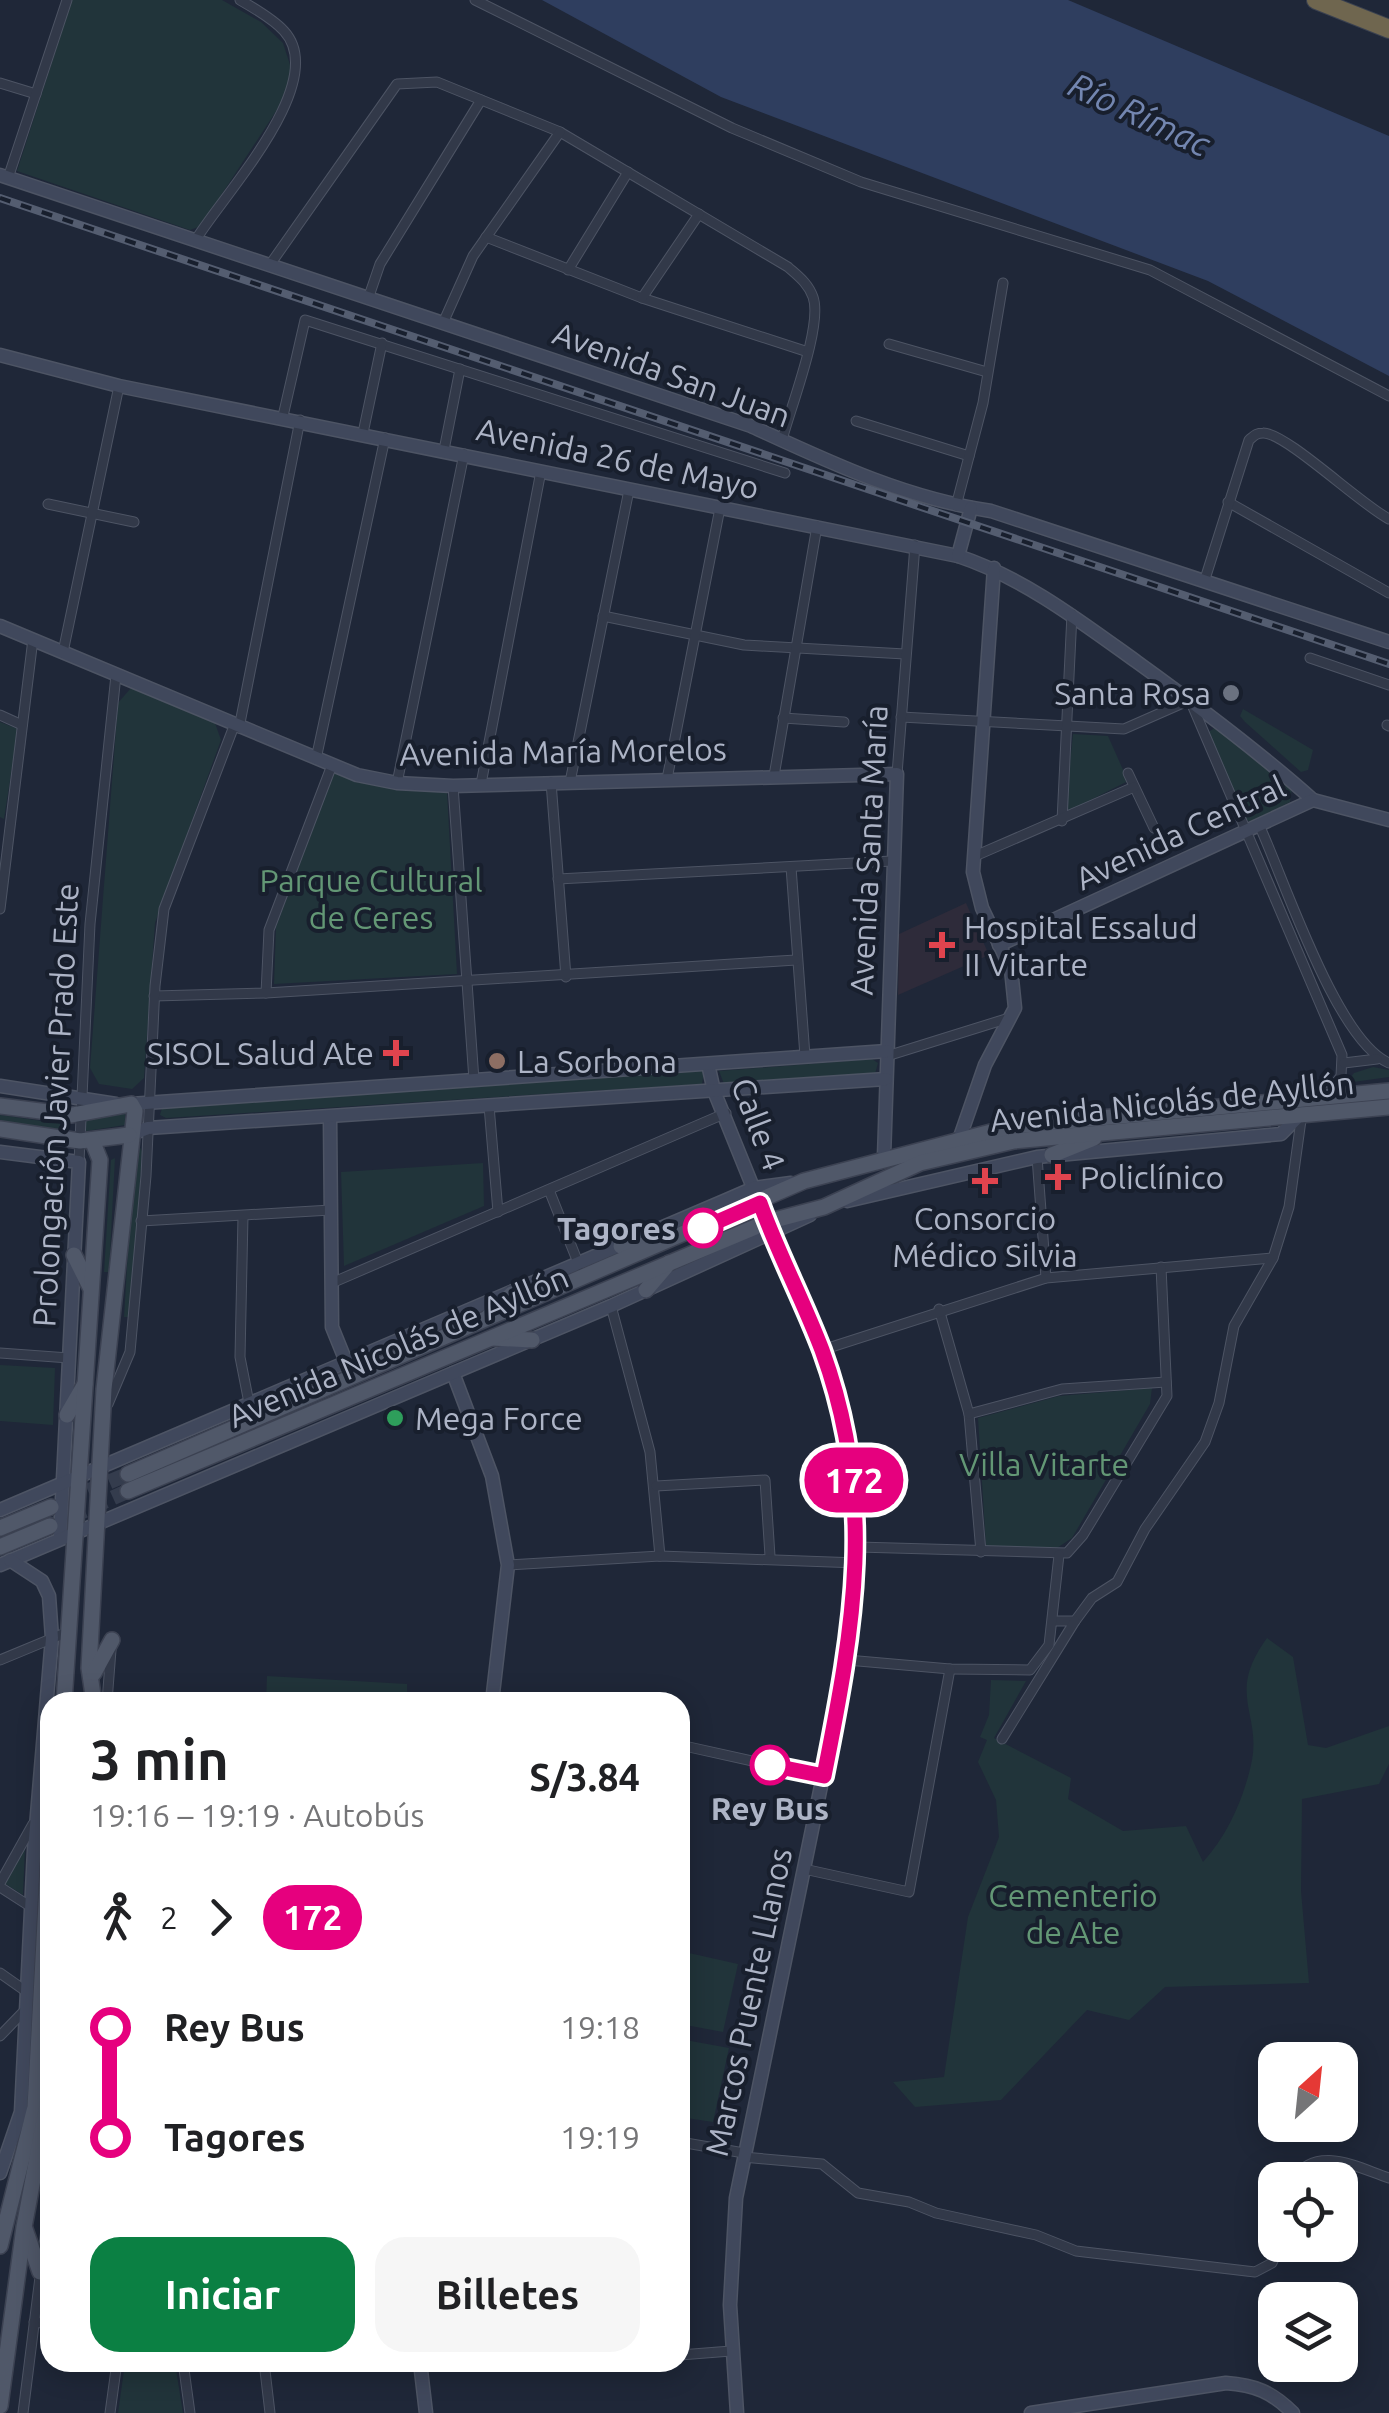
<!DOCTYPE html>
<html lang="es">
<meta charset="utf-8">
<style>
body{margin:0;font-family:Ubuntu,sans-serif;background:#f6f6f6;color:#202124;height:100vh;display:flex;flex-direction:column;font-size:38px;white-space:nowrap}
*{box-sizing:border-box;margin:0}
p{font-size:32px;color:#757577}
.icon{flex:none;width:55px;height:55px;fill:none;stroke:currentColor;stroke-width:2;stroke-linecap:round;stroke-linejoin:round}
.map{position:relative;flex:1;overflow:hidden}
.side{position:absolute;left:40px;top:1692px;width:650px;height:680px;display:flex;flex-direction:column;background:#fff;border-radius:30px;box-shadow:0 5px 25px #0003}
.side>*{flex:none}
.badge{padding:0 20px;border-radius:32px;font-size:35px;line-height:65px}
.needle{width:65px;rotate:27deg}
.buttons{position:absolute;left:1258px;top:2042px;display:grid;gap:20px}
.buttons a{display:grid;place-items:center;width:100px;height:100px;border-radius:20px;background:#fff;box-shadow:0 5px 25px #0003;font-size:50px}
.map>.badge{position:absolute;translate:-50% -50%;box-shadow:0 0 0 5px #fff}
.legs{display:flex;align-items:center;gap:15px;height:110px;padding:0 50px;font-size:32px}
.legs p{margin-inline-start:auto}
.overview{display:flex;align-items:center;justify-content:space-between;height:170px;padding:0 50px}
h1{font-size:55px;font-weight:700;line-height:75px}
.action{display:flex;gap:20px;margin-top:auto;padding:20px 50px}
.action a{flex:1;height:115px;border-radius:30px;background:#0b8043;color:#fff;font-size:40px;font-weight:700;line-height:115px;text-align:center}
.action a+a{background:#f6f6f6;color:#202124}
ul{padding:0 50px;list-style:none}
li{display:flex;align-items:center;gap:35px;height:110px;font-size:38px}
li i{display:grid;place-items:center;width:15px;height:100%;margin:0 12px;background:currentColor}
li i::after{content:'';width:25px;height:25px;margin:-12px;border:8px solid;border-radius:50%;background:#fff}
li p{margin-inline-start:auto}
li:first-child i{background:linear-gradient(#0000 50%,currentColor 0)}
li:last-child i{background:linear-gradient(currentColor 50%,#0000 0)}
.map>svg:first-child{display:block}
.medical{fill:#2e2b3a}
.green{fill:#21343a}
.water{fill:#2f3e5f}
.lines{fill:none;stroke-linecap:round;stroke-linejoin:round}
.primary-tunnel{stroke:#343c4d;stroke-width:15;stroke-dasharray:15 8;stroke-linecap:butt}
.street-casing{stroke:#4d5464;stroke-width:11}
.secondary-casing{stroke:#4d5464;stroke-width:15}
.primary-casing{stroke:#3c4252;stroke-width:18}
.highway-casing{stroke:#3a4150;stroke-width:20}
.street{stroke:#323949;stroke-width:9}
.secondary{stroke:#40485c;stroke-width:12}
.primary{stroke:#505869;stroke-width:15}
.highway{stroke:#6f664f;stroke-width:18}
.rail-casing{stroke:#545d70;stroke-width:8}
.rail{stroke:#181f2d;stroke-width:4;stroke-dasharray:11;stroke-linecap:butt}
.line-1-casing{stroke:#fff;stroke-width:22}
.line-1{stroke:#e6007e;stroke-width:15}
.worship-dot{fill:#6b7280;stroke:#181f2d;stroke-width:4}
.health-dot{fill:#e0444e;stroke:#181f2d;stroke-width:4}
.education-dot{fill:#8d6e63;stroke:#181f2d;stroke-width:4}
.stop-1-dot{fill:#fff;stroke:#e6007e;stroke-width:5}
.leisure-dot{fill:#2e9e5b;stroke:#181f2d;stroke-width:4}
.labels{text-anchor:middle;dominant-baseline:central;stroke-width:8;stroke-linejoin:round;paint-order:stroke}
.street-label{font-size:32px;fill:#adb4c6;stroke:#181f2d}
.poi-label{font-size:32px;fill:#adb4c6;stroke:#181f2d;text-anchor:start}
.park-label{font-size:32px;fill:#639775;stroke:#181f2d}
.stop-label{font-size:32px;font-weight:bold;fill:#adb4c6;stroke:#181f2d;text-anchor:end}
.water-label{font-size:35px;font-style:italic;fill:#7386b0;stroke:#181f2d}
</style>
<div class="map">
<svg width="1389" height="2413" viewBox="0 0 1389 2413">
<rect width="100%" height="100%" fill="#1f2738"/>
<path class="medical" d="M 966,903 L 989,955 L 898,995 L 899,934 Z"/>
<g class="green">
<path d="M 72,0 L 222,0 L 261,22 L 283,43 L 292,71 L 284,99 L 201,226 L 190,230 L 17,171 Z"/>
<path d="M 131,688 L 215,723 L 221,740 L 155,923 L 144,1078 L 132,1089 L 99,1084 L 90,1068 L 118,703 Z"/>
<path d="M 1243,709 L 1313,750 L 1308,770 L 1301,772 L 1245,722 L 1240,716 Z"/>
<path d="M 0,722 L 18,729 L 4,819 L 0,817 Z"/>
<path d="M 1216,727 L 1292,788 L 1290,802 L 1251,822 L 1245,819 L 1207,733 Z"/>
<path d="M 1073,734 L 1108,736 L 1128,781 L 1065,813 Z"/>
<path d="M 334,772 L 395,790 L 447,792 L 457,974 L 274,984 L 276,927 Z"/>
<path d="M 872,1059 L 878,1063 L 875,1074 L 724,1084 L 719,1071 Z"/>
<path d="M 1373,1067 L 1389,1070 L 1389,1077 L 1346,1083 L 1354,1073 Z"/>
<path d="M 699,1069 L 704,1072 L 702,1084 L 166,1118 L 160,1115 L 162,1108 Z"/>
<path d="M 125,1112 L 125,1125 L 86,1131 L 86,1120 Z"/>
<path d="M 0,1115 L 63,1124 L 66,1128 L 65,1131 L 0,1124 Z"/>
<path d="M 138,1144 L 142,1151 L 132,1317 L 124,1317 L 134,1150 Z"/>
<path d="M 115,1158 L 109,1272 L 104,1272 L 111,1160 Z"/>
<path d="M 483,1163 L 484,1206 L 344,1266 L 341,1172 Z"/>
<path d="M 0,1365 L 55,1368 L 53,1425 L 0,1421 Z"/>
<path d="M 1152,1388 L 1150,1404 L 1072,1538 L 1057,1548 L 986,1546 L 978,1418 L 1059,1396 Z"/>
<path d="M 1267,1638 L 1293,1657 L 1308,1745 L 1326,1748 L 1389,1726 L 1389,1764 L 1379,1784 L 1302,1799 L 1301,1891 L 1309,1983 L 1165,1987 L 1129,2020 L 1087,2010 L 1001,2100 L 915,2107 L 893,2082 L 944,2077 L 968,1917 L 999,1837 L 996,1800 L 978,1762 L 987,1740 L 980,1737 L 989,1715 L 991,1680 L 1026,1681 L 994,1738 L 1071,1778 L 1068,1799 L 1123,1831 L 1186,1826 L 1203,1862 C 1227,1836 1243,1800 1251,1765 C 1263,1713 1225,1696 1267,1638 Z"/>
<path d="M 267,1676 L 407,1684 L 407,1702 L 266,1702 Z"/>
<path d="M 25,1847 L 23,1895 L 4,1883 Z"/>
<path d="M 680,1951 L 738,1964 L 723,2032 L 680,2024 Z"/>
<path d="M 680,2039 L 729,2048 L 713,2122 L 680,2117 Z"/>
<path d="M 125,2363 L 175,2363 L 183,2413 L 118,2413 Z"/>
</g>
<path class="water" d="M 542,0 L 1068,0 L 1389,136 L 1389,376 L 1208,281 L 721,97 Z"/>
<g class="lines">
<g class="primary-tunnel">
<path d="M 67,1500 L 128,1474"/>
<path d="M 50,1526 L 128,1491"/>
</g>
<defs>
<g id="street">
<path d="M 475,0 L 732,128 L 861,182 L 1150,270 L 1389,396"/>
<path d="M 0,83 L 36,94"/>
<path d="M 8,178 L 67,0"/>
<path d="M 486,237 L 642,298 L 805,351"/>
<path d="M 195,241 C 222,196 331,82 284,31 C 273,19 254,8 240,0"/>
<path d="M 269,266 L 397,84 L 437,82 L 560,132 L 788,267 C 798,276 808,283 813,297 C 823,325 790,409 782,440"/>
<path d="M 568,270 L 628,172"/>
<path d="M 642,298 L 699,214"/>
<path d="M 368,299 L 380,264 L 481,100"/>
<path d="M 443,323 L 473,256 L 560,132"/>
<path d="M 889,344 L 987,372"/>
<path d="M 283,416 L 305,320 L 785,473"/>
<path d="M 856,421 L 969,456"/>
<path d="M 363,433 L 382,343"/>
<path d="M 444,450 L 460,369"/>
<path d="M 1228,502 L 1389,593"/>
<path d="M 48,504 L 134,522"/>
<path d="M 956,506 L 983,403 L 1003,283"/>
<path d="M 1205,579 L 1249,440 C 1254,436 1256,433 1263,433 C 1285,432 1360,504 1389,519"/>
<path d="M 603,616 L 744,645 L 905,654"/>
<path d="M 63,652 L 119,386"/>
<path d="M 1310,658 L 1389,685"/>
<path d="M 0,715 L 22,725"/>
<path d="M 901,717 L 1124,729 L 1190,700 L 1342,1055 L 1341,1076 L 1326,1096"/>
<path d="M 783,718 L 844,722"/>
<path d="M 1387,725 L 1389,726"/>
<path d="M 239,728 L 300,420"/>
<path d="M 316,759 L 385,438"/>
<path d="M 1128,773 L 1154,828"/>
<path d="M 897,774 L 915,545"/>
<path d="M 774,776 L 817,526"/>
<path d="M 667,779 L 720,508"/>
<path d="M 551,782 L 566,977"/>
<path d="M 570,782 L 629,490"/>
<path d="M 397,783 L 464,454"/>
<path d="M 481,784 L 541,471"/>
<path d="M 453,786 L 474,1080"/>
<path d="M 1062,821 L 1072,614"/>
<path d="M 1260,827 C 1285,882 1337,1041 1389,1063"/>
<path d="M 975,856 L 1134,787"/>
<path d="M 791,867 L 805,1056"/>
<path d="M 558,879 L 892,861"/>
<path d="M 0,909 L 33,639"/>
<path d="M 266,993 L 269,930 L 332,765"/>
<path d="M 154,996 L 266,993 L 796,960"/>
<path d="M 887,1056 L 1009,1018"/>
<path d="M 1344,1063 L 1377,1059"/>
<path d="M 489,1106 L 498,1212"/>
<path d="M 1037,1157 L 1046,1278"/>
<path d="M 79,1162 L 90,924 L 116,675"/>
<path d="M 549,1190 L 579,1265"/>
<path d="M 243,1216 L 240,1357 L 249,1403"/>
<path d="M 141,1221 L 331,1210"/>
<path d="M 334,1282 L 726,1113"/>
<path d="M 611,1306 L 650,1452 L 660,1556"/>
<path d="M 939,1309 L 969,1414 L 981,1552"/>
<path d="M 822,1350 L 1046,1278 L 1273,1258"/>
<path d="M 0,1353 L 69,1358"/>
<path d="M 108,1404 L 130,1352 L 146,1176 L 155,986 L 164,909 L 234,726"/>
<path d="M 969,1414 L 1062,1389 L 1166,1382"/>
<path d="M 656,1486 L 765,1480 L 770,1556"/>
<path d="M 858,1547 L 1067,1553 L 1083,1535 L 1167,1396 L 1161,1267"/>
<path d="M 508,1565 L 660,1556 L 858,1563"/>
<path d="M 1054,1621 L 1075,1621 L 1092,1598 L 1117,1582 L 1145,1529 L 1205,1442 L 1219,1403 L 1234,1326 L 1273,1258 L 1289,1207 L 1302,1113"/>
<path d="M 0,1660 L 70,1631"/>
<path d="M 847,1660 L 950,1669 L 1030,1670 L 1049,1645 L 1059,1555"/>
<path d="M 107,1702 L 111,1650"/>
<path d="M 1002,1739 L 1075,1621"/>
<path d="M 680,1745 L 824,1777"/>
<path d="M 804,1869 L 909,1892 L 950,1669"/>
<path d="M 0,1883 L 33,1824"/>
<path d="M 0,1887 L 31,1907"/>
<path d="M 0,1973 L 27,1992"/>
<path d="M 0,2036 L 26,2009"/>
<path d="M 680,2142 L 744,2153"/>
<path d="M 743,2157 L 822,2164 L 858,2193 L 909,2202 L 936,2213 L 1036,2235 L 1076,2251 L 1255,2272 L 1272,2263 L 1280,2245"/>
<path d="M 1292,2180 C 1317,2144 1356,2167 1389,2178"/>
<path d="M 34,2322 L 50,2324"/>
<path d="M 680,2355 L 731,2351"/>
<path d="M 183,2362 L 190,2413"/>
<path d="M 264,2362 L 270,2413"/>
<path d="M 23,2413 L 50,2197"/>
<path d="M 110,2413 L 117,2362"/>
</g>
<g id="secondary">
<path d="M 0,175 L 751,426 C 829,462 904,498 991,511 L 1389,642"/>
<path d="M 0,355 L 119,386 L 958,556 C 1024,578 1080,621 1137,662 C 1198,706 1257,750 1313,800"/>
<path d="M 958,556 L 971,508"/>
<path d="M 0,626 L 357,775 L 397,783 L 453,786 L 897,774 L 884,1157"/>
<path d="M 999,945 L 1313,800 L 1389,820"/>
<path d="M 708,1064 L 714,1091 L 831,1380 L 852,1466 L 858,1547 L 847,1660 L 736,2198 L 730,2305 L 737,2413"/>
<path d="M 0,1086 L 116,1104"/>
<path d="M 131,1104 L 887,1051"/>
<path d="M 330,1117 L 332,1327 L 347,1364"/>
<path d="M 129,1135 L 148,1128 L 886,1079"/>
<path d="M 960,1137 L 985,1065 L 1015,1008 L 1011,969 L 982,908 L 973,872 L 994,568"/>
<path d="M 0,1152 L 79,1162 L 60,1538"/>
<path d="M 847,1201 L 1037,1157 L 1281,1134 L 1302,1113"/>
<path d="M 453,1373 L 492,1476 L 508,1565 L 492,1702"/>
<path d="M 0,1510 L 724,1201 L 754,1188 L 791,1183"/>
<path d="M 0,1565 L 611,1306 L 810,1215"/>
<path d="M 0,2173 L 21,2112 L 34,1850 L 52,1638 L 49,1596 L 42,1581 L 10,1560"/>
<path d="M 420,2362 L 426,2413"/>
<path d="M 1031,2413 L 1226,2383 C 1255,2385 1272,2392 1293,2413"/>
</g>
<g id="primary">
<path d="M 0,1106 L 72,1115 L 131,1104 L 135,1111 L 104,1389 L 89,1668 L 94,1702"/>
<path d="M 0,1129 L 80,1141 L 129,1135"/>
<path d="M 1052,1155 L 1094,1138"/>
<path d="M 621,1246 L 653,1245"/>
<path d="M 74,1255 L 90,1287"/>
<path d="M 646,1290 L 669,1263"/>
<path d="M 489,1316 L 512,1294"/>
<path d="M 493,1338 L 532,1340"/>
<path d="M 67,1415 L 85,1384"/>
<path d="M 128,1474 L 804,1181 L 1014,1126 L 1389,1091"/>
<path d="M 128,1491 L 767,1222 L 824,1207 L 920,1163 L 1014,1141 L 1389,1107"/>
<path d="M 0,1528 L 51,1507"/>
<path d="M 0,1547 L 50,1526"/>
<path d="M 94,1673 L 112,1640"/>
<path d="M 64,1702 L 100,1160 L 92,1140"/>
<path d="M 25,2229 L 40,2272"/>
<path d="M 0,2246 L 35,2107 L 50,1830"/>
<path d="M 0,2406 L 24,2227 L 50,2089"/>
</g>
<path id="highway" d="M 1316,0 L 1389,29"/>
</defs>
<use href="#street" class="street-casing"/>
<use href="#secondary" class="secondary-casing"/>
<use href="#primary" class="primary-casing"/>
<use href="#highway" class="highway-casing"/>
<use href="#street" class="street"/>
<use href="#secondary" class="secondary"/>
<use href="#primary" class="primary"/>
<use href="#highway" class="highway"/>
<defs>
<path id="rail" d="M 0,198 L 1389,664"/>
</defs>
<use href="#rail" class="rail-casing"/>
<use href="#rail" class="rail"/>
</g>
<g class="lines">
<defs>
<path id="line-1" d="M 703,1228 L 760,1203 C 778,1253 803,1300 822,1350 C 877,1500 854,1626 824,1776 L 770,1765"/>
</defs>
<use href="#line-1" class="line-1-casing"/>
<use href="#line-1" class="line-1"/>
</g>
<circle class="worship-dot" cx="1231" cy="693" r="10"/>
<g class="health-dot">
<path d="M937 930h10v10h10v10h-10v10h-10v-10h-10v-10h10z"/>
<path d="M391 1038h10v10h10v10h-10v10h-10v-10h-10v-10h10z"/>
<path d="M1053 1162h10v10h10v10h-10v10h-10v-10h-10v-10h10z"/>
<path d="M980 1166h10v10h10v10h-10v10h-10v-10h-10v-10h10z"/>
</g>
<circle class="education-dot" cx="497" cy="1061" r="10"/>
<g class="stop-1-dot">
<circle cx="703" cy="1228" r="18"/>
<circle cx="770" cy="1765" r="18"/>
</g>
<circle class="leisure-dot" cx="395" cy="1418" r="10"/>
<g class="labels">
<g class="street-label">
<text transform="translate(672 374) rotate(20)">Avenida San Juan</text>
<text transform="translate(618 458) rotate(12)">Avenida 26 de Mayo</text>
<text transform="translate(563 751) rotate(-1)">Avenida María Morelos</text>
<text transform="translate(1180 832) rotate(-25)">Avenida Central</text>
<text transform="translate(868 850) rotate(-87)">Avenida Santa María</text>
<text transform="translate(1172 1101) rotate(-6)">Avenida Nicolás de Ayllón</text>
<text transform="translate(55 1105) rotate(-87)">Prolongación Javier Prado Este</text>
<text transform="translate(759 1124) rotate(69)">Calle 4</text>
<text transform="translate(398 1346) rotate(-23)">Avenida Nicolás de Ayllón</text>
<text transform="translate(748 2002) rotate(-78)">Marcos Puente Llanos</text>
</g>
<g class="poi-label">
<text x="1211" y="693" text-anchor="end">Santa Rosa</text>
<text x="964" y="927">Hospital Essalud<tspan x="964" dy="37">II Vitarte</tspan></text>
<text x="374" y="1053" text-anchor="end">SISOL Salud Ate</text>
<text x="517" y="1061">La Sorbona</text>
<text x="1080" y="1177">Policlínico</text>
<text x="985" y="1218" text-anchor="middle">Consorcio<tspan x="985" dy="37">Médico Silvia</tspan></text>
<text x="415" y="1418">Mega Force</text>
</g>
<g class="park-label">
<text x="371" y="880">Parque Cultural<tspan x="371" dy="37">de Ceres</tspan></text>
<text x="1044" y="1464">Villa Vitarte</text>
<text x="1073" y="1895">Cementerio<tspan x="1073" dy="37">de Ate</tspan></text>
</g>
<g class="stop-label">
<text x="676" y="1228">Tagores</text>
<text x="770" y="1808" text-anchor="middle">Rey Bus</text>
</g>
<g class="water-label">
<text transform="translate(1140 114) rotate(25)">Río Rímac</text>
</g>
</g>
</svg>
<div class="buttons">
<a><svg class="needle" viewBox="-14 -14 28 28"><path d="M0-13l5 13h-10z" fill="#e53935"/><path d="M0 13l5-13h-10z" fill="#757577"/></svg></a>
<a><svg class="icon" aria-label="locate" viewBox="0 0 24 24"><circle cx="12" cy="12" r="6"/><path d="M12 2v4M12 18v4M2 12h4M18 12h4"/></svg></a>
<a><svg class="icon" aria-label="layers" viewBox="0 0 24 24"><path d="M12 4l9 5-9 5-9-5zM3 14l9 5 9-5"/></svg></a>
</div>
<b class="badge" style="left:854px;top:1480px;background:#e6007e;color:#fff">172</b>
<section class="side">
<div class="overview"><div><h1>3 min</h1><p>19:16 – 19:19 · Autobús</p></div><b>S/3.84</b></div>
<div class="legs"><svg class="icon" aria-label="walk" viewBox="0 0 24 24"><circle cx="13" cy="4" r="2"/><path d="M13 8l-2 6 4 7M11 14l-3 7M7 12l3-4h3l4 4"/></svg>2<svg class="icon" aria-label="forward" viewBox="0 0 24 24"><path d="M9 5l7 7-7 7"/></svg><b class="badge" style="background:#e6007e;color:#fff">172</b></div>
<ul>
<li><i style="color:#e6007e"></i><b>Rey Bus</b><p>19:18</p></li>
<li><i style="color:#e6007e"></i><b>Tagores</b><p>19:19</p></li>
</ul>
<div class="action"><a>Iniciar</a><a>Billetes</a></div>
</section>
</div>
